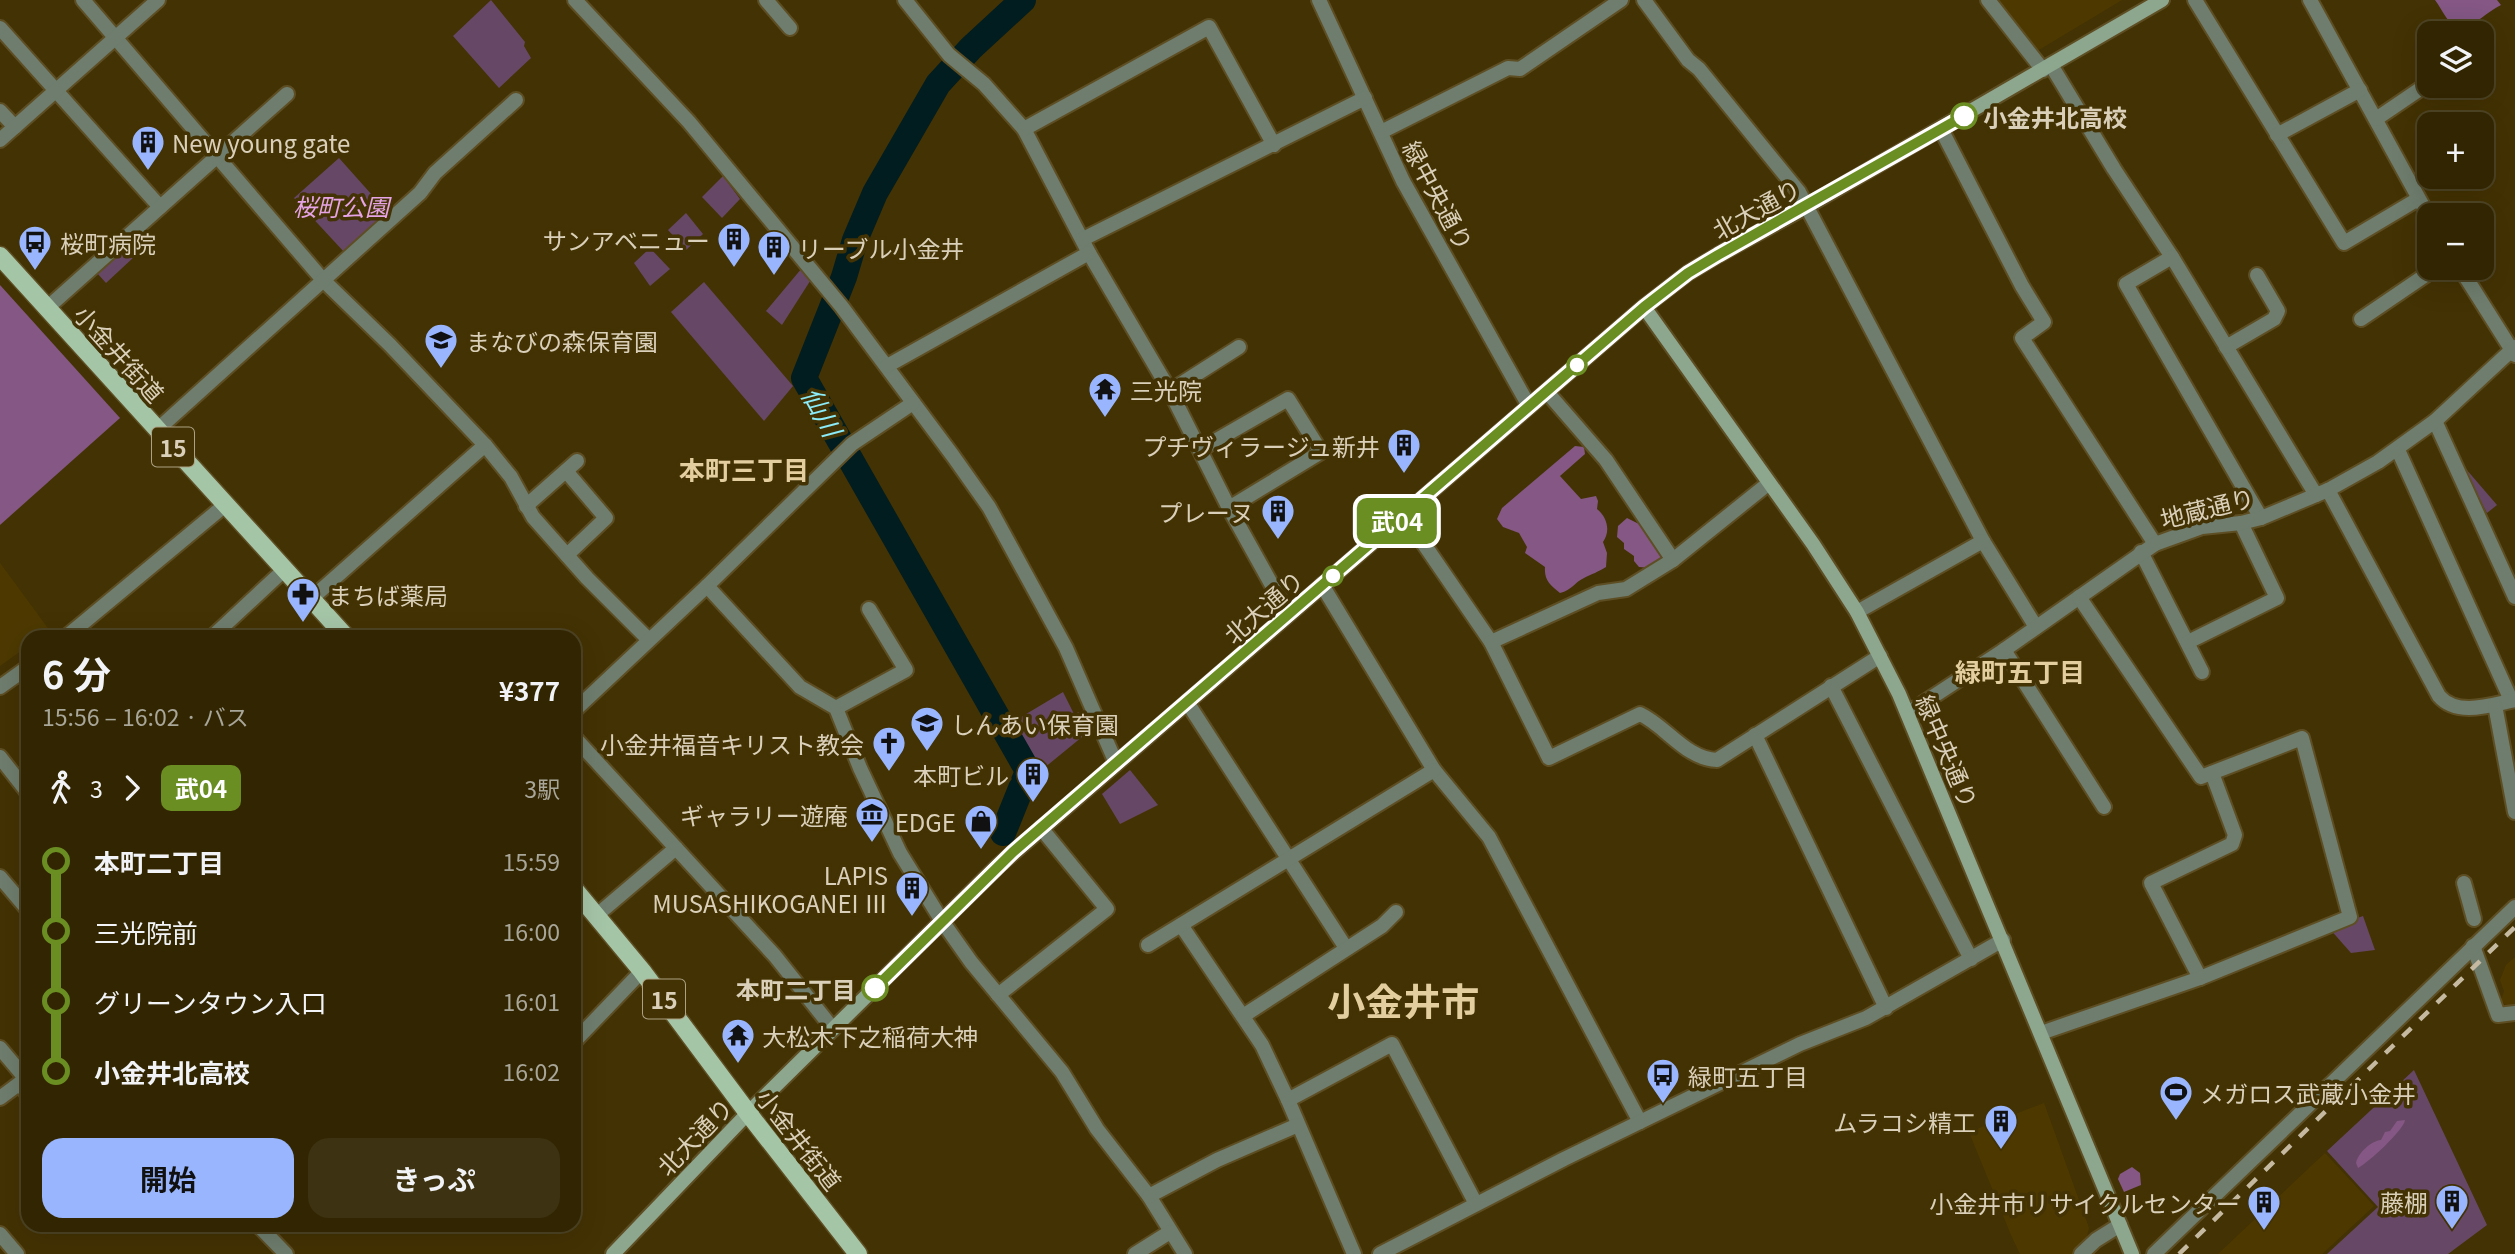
<!DOCTYPE html>
<html lang="ja">
<meta charset="utf-8">
<style>
body{margin:0;font-family:Georgia,"Noto Sans JP",serif;background:#3d3211;color:#f1f3f6;height:100vh;display:flex;flex-direction:column;font-size:26px;white-space:nowrap}
*{box-sizing:border-box;margin:0}
p{font-size:23px;color:#a8a599}
.icon{flex:none;width:38px;height:38px;fill:none;stroke:currentColor;stroke-width:2;stroke-linecap:round;stroke-linejoin:round}
.map{position:relative;flex:1;overflow:hidden}
.details{position:absolute;left:21px;top:630px;width:560px;height:602px;display:flex;flex-direction:column;background:#322602;border-radius:21px;box-shadow:0 7px 28px #0002,0 0 0 2px #4d4324}
.details>*{flex:none}
.badge{padding:0 14px;border-radius:10px;font-size:24px;line-height:46px}
.controls{position:absolute;left:2417px;top:21px;display:grid;gap:14px}
.controls a{display:grid;place-items:center;width:77px;height:77px;border-radius:14px;background:#322602;box-shadow:0 7px 28px #0002,0 0 0 2px #4d4324;font-size:35px}
.map>.badge{position:absolute;translate:-50% -50%;box-shadow:0 0 0 4px #fff}
.legs{display:flex;align-items:center;gap:10px;height:77px;padding:0 21px;font-size:23px}
.legs p{margin-inline-start:auto}
.head{display:flex;align-items:center;justify-content:space-between;height:119px;padding:0 21px}
h1{font-size:38px;font-weight:700;line-height:52px}
.primary-button{display:flex;gap:14px;margin-top:auto;padding:14px 21px}
.primary-button a{flex:1;height:80px;border-radius:21px;background:#98b5fd;color:#111;font-size:28px;font-weight:700;line-height:80px;text-align:center}
.primary-button a+a{background:#3d3211;color:#f1f3f6}
ul{padding:0 21px;list-style:none}
li{display:flex;align-items:center;gap:24px;height:70px;font-size:26px}
li i{display:grid;place-items:center;width:10px;height:100%;margin:0 9px;background:currentColor}
li i::after{content:'';width:18px;height:18px;margin:-9px;border:5px solid;border-radius:50%;background:#322602}
li p{margin-inline-start:auto}
li:first-child i{background:linear-gradient(#0000 50%,currentColor 0)}
li:last-child i{background:linear-gradient(currentColor 50%,#0000 0)}
.map>svg:first-child{display:block}
.built{fill:#4d3900}
.green{fill:#674766}
.forest{fill:#845784}
.lines{fill:none;stroke-linecap:round;stroke-linejoin:round}
.river{stroke:#011d20;stroke-width:26}
.street-casing{stroke:#5e4e24;stroke-width:18}
.secondary-casing{stroke:#5e4e24;stroke-width:18}
.primary-casing{stroke:#5e4e24;stroke-width:21}
.street{stroke:#6e7d6e;stroke-width:14}
.secondary{stroke:#8da68e;stroke-width:14}
.primary{stroke:#a5c5a7;stroke-width:18}
.rail{stroke:#c5baa1;stroke-width:4.5;stroke-dasharray:12 12;stroke-linecap:butt}
.line-1-casing{stroke:#fff;stroke-width:16}
.line-1{stroke:#6b8e23;stroke-width:10}
.stop-1-dot{fill:#fff;stroke:#6b8e23;stroke-width:3.5}
.labels{text-anchor:middle;dominant-baseline:central;stroke-width:7;stroke-linejoin:round;paint-order:stroke}
.shield{fill:#433203;stroke:#ada183;stroke-width:2}
.shield-label{font-size:23px;font-weight:bold;fill:#dad0ba}
.stop-label{font-size:24px;font-weight:bold;fill:#dad0ba;stroke:#433203;text-anchor:start}
.poi-label{font-size:24px;fill:#dad0ba;stroke:#433203;text-anchor:end}
.street-label{font-size:24px;fill:#dad0ba;stroke:#433203}
.park-label{font-size:24px;font-style:italic;fill:#e6a4e6;stroke:#433203}
.water-label{font-size:26px;font-style:italic;fill:#8cedfa;stroke:#433203}
.neighbourhood-label{font-size:26px;font-weight:bold;fill:#e3cea0;stroke:#433203}
.town-label{font-size:38px;font-weight:bold;fill:#e3cea0;stroke:#433203}
</style>
<div class="map">
<svg width="2515" height="1254" viewBox="0 0 2515 1254">
<rect width="100%" height="100%" fill="#433203"/>
<g class="built">
<path d="M 1997,0 L 2122,0 L 2037,51 Z"/>
<path d="M 0,563 L 50,631 L 41,637 L 28,637 L 28,646 L 0,666 Z"/>
<path d="M 2515,957 L 2515,1006 L 2507,1006 L 2501,1001 L 2504,991 L 2500,980 L 2506,965 Z"/>
<path d="M 2044,1103 L 2089,1228 L 2087,1236 L 2095,1254 L 2020,1254 L 2011,1235 L 1969,1132 Z"/>
<path d="M 2325,1153 L 2374,1206 L 2322,1254 L 2218,1254 Z"/>
</g>
<g class="green">
<path d="M 491,0 L 525,42 L 524,46 L 531,58 L 499,88 L 453,36 Z"/>
<path d="M 339,158 L 389,214 L 345,253 L 294,198 Z"/>
<path d="M 723,176 L 740,199 L 722,218 L 702,197 Z"/>
<path d="M 686,213 L 703,234 L 686,250 L 668,230 Z"/>
<path d="M 126,247 L 134,257 L 106,283 L 97,273 Z"/>
<path d="M 650,248 L 670,269 L 650,286 L 634,263 Z"/>
<path d="M 802,268 L 812,278 L 782,325 L 766,311 Z"/>
<path d="M 704,282 L 793,386 L 764,421 L 671,312 Z"/>
<path d="M 2466,469 L 2497,505 L 2487,513 L 2464,471 Z"/>
<path d="M 1063,692 L 1074,714 L 1084,710 L 1093,728 L 1038,773 L 1011,723 Z"/>
<path d="M 1130,770 L 1158,805 L 1120,824 L 1102,794 Z"/>
<path d="M 2363,916 L 2375,950 L 2351,953 L 2329,928 Z"/>
<path d="M 2414,1070 L 2487,1225 L 2448,1254 L 2327,1254 L 2378,1207 L 2327,1151 Z"/>
</g>
<g class="forest">
<path d="M 2435,0 L 2497,0 L 2501,5 C 2486,13 2477,23 2461,30 C 2447,24 2444,12 2435,0 Z"/>
<path d="M 0,285 L 120,418 L 0,525 Z"/>
<path d="M 1575,446 L 1584,447 L 1585,454 L 1560,476 L 1581,499 L 1596,496 L 1598,501 L 1597,509 C 1607,517 1611,531 1603,542 L 1607,553 L 1606,567 C 1598,572 1592,574 1584,578 C 1575,582 1572,590 1560,593 C 1550,585 1544,580 1545,567 L 1525,553 L 1527,547 L 1519,533 L 1503,527 L 1497,519 L 1502,508 Z"/>
<path d="M 1627,518 L 1647,528 L 1664,552 L 1661,562 L 1651,568 L 1639,567 L 1634,561 L 1634,556 L 1624,549 L 1624,543 L 1617,537 L 1618,526 Z"/>
<path d="M 2405,1120 C 2404,1130 2368,1163 2358,1168 L 2356,1163 C 2358,1153 2371,1141 2381,1140 L 2385,1132 L 2390,1131 L 2397,1121 Z"/>
<path d="M 2132,1167 L 2140,1173 L 2141,1185 L 2124,1192 L 2118,1179 L 2120,1174 Z"/>
</g>
<g class="lines">
<path class="river" d="M 1003,833 L 1028,771 L 804,378 L 844,277 L 855,240 L 875,193 L 938,84 L 971,48 L 1023,0"/>
<defs>
<g id="street">
<path d="M 83,0 L 323,280 L 390,345 L 485,445 L 511,477 L 533,517 L 587,578 L 648,639"/>
<path d="M 575,0 L 689,122 L 842,307 L 953,456 L 989,507 L 1066,648 L 1116,763"/>
<path d="M 766,0 L 790,28"/>
<path d="M 905,0 L 949,55 L 984,84 L 1024,129 L 1089,253 L 1170,391 L 1229,508 L 1288,614"/>
<path d="M 1319,0 L 1403,181 L 1529,406"/>
<path d="M 1644,0 L 1688,60 L 1699,69 L 1799,192 L 1983,541 L 2036,627"/>
<path d="M 1988,0 L 2043,70"/>
<path d="M 2195,0 L 2344,243 L 2418,199"/>
<path d="M 2310,0 L 2429,217"/>
<path d="M 0,28 L 160,207"/>
<path d="M 2051,65 L 2114,169 L 2172,257 L 2316,495"/>
<path d="M 0,111 L 15,127"/>
<path d="M 2376,119 L 2429,83"/>
<path d="M 1024,129 L 1209,27 L 1274,145"/>
<path d="M 1941,129 L 2022,286 L 2044,322 L 2022,338 L 2155,544"/>
<path d="M 1381,132 L 1508,68 L 1520,69 L 1621,0"/>
<path d="M 2277,135 L 2360,90"/>
<path d="M 0,140 L 158,0"/>
<path d="M 1083,239 L 1365,98"/>
<path d="M 2172,257 L 2126,284 L 2261,518"/>
<path d="M 2460,268 L 2515,355"/>
<path d="M 46,309 L 287,94"/>
<path d="M 2361,319 L 2436,268"/>
<path d="M 2226,347 L 2274,319 L 2278,311 L 2257,275"/>
<path d="M 887,366 L 1089,253"/>
<path d="M 1170,391 L 1239,347"/>
<path d="M 1547,392 L 1606,460 L 1673,560"/>
<path d="M 2435,421 L 2515,597"/>
<path d="M 157,430 L 420,193 L 435,173 L 516,100"/>
<path d="M 1201,449 L 1288,399 L 1321,452 L 1229,508"/>
<path d="M 2398,450 L 2511,700"/>
<path d="M 566,471 L 606,518 L 567,555"/>
<path d="M 2328,490 L 2439,696 C 2457,717 2491,705 2515,700"/>
<path d="M 526,506 L 577,461"/>
<path d="M 1404,515 L 1491,642 L 1549,758 L 1640,714 C 1666,726 1686,759 1717,760 L 1880,656"/>
<path d="M 2141,552 L 2202,672"/>
<path d="M 1322,585 L 1434,770 L 1489,837 L 1640,1122"/>
<path d="M 707,586 L 800,687 L 836,708 L 860,768 L 900,853 L 942,921 L 971,962 L 1062,1072 L 1097,1129 L 1149,1196 L 1185,1254"/>
<path d="M 311,599 L 485,445"/>
<path d="M 1857,612 L 1983,541"/>
<path d="M 66,637 L 225,505"/>
<path d="M 212,637 L 284,570"/>
<path d="M 1491,642 L 1598,593 L 1626,589 L 1673,560 L 1769,483"/>
<path d="M 2188,642 L 2277,598 L 2241,523"/>
<path d="M 2004,650 L 2104,807"/>
<path d="M 1831,686 L 1971,959"/>
<path d="M 0,687 L 28,667"/>
<path d="M 1187,702 L 1346,948"/>
<path d="M 2495,705 L 2515,812"/>
<path d="M 836,708 L 906,670 L 869,609"/>
<path d="M 574,711 L 707,586 L 852,444 L 913,403"/>
<path d="M 1908,713 L 2004,650 L 2155,544 L 2202,527 L 2241,523 L 2261,518 L 2328,490 L 2378,462 L 2435,421 L 2515,347"/>
<path d="M 1755,735 L 1886,1008"/>
<path d="M 574,737 L 775,956 L 833,1029"/>
<path d="M 0,757 L 28,793"/>
<path d="M 0,877 L 28,910"/>
<path d="M 2464,883 L 2474,919"/>
<path d="M 597,915 L 676,848"/>
<path d="M 1181,925 L 1262,1045 L 1288,1100 L 1354,1254"/>
<path d="M 1148,945 L 1434,770"/>
<path d="M 2473,946 L 2498,1015 L 2515,1013"/>
<path d="M 2200,978 L 2151,883 L 2232,844 L 2235,835 L 2212,773"/>
<path d="M 998,995 L 1107,909 L 1041,828"/>
<path d="M 1243,1016 L 1382,926 L 1396,912"/>
<path d="M 2041,1033 L 2200,978 L 2350,917 L 2302,738 L 2201,777 L 2079,597"/>
<path d="M 574,1042 L 642,971"/>
<path d="M 0,1048 L 26,1079"/>
<path d="M 20,1083 L 28,1095"/>
<path d="M 0,1098 L 28,1077"/>
<path d="M 1288,1100 L 1392,1044 L 1476,1204"/>
<path d="M 1149,1196 L 1217,1160 L 1298,1125"/>
<path d="M 258,1225 L 286,1254"/>
<path d="M 0,1234 L 17,1254"/>
<path d="M 1135,1254 L 1170,1232"/>
<path d="M 1380,1254 L 1564,1159 L 1800,1044 L 1866,1018 L 2003,940"/>
<path d="M 2081,1254 L 2096,1240 L 2120,1225"/>
<path d="M 2154,1254 L 2515,907"/>
</g>
<g id="secondary">
<path d="M 1644,307 L 1813,544 L 1857,612 L 1899,694 L 2132,1254"/>
<path d="M 613,1254 L 748,1113 L 999,865 L 1644,307 L 1688,273 L 1718,255 L 1807,206 L 2162,0"/>
</g>
<g id="primary">
<path d="M 0,256 L 346,637"/>
<path d="M 574,889 L 642,971 L 748,1113 L 858,1254"/>
</g>
</defs>
<use href="#street" class="street-casing"/>
<use href="#secondary" class="secondary-casing"/>
<use href="#primary" class="primary-casing"/>
<use href="#street" class="street"/>
<use href="#secondary" class="secondary"/>
<use href="#primary" class="primary"/>
<path class="rail" d="M 2179,1254 L 2515,927"/>
</g>
<g class="lines">
<defs>
<path id="line-1" d="M 875,988 L 1013,852 L 1644,307 L 1688,273 L 1718,255 L 1964,116"/>
</defs>
<use href="#line-1" class="line-1-casing"/>
<use href="#line-1" class="line-1"/>
</g>
<defs>
<symbol id="building-pin" viewBox="-11 -11 22 30"><path d="M0 17L-7.5 6A9.5 9.5 0 1 1 7.5 6Z" fill="#98b5fd" stroke="#433203"/><path d="M-4-6H4V6H1V3H-1V6H-4ZM-2.5-4.3h1.7v1.8h-1.7ZM.8-4.3h1.7v1.8H.8ZM-2.5-1h1.7V.8h-1.7ZM.8-1h1.7V.8H.8Z" fill="#111"/></symbol>
<symbol id="bus-pin" viewBox="-11 -11 22 30"><path d="M0 17L-7.5 6A9.5 9.5 0 1 1 7.5 6Z" fill="#98b5fd" stroke="#433203"/><path d="M-5-6H5V4H4V6H2V4H-2V6H-4V4H-5ZM-3.5-4V0h7V-4ZM-3.5 1.2v1.5H-2V1.2ZM2 1.2v1.5H3.5V1.2Z" fill="#111"/></symbol>
<symbol id="school-pin" viewBox="-11 -11 22 30"><path d="M0 17L-7.5 6A9.5 9.5 0 1 1 7.5 6Z" fill="#98b5fd" stroke="#433203"/><path d="M0-5L7-2L0 1L-7-2ZM-4 1L0 2.5L4 1V4Q0 6-4 4Z" fill="#111"/></symbol>
<symbol id="temple-pin" viewBox="-11 -11 22 30"><path d="M0 17L-7.5 6A9.5 9.5 0 1 1 7.5 6Z" fill="#98b5fd" stroke="#433203"/><path d="M0-6L5-2H3V0L6.5 2.5H4V6H1.5V3h-3V6H-4V2.5H-6.5L-3 0V-2H-5Z" fill="#111"/></symbol>
<symbol id="pharmacy-pin" viewBox="-11 -11 22 30"><path d="M0 17L-7.5 6A9.5 9.5 0 1 1 7.5 6Z" fill="#98b5fd" stroke="#433203"/><path d="M-2-6h4v4h4v4h-4v4h-4v-4h-4v-4h4Z" fill="#111"/></symbol>
<symbol id="church-pin" viewBox="-11 -11 22 30"><path d="M0 17L-7.5 6A9.5 9.5 0 1 1 7.5 6Z" fill="#98b5fd" stroke="#433203"/><path d="M-1.2-6h2.4v3.5h3.3v2.4h-3.3V6h-2.4V-.1h-3.3v-2.4h3.3Z" fill="#111"/></symbol>
<symbol id="museum-pin" viewBox="-11 -11 22 30"><path d="M0 17L-7.5 6A9.5 9.5 0 1 1 7.5 6Z" fill="#98b5fd" stroke="#433203"/><path d="M0-6L6-3V-2H-6V-3ZM-5-1h2V3h-2ZM-1-1h2V3h-2ZM3-1h2V3H3ZM-6 4H6V6H-6Z" fill="#111"/></symbol>
<symbol id="shop-pin" viewBox="-11 -11 22 30"><path d="M0 17L-7.5 6A9.5 9.5 0 1 1 7.5 6Z" fill="#98b5fd" stroke="#433203"/><path d="M-5-2.5h2.3a2.7 3.5 0 0 1 5.4 0H5L5.5 6h-11ZM-1.5-2.5h3a1.5 2.3 0 0 0-3 0Z" fill="#111"/></symbol>
<symbol id="stadium-pin" viewBox="-11 -11 22 30"><path d="M0 17L-7.5 6A9.5 9.5 0 1 1 7.5 6Z" fill="#98b5fd" stroke="#433203"/><path d="M0-5a6.5 5 0 1 0 0 10a6.5 5 0 1 0 0-10ZM-3.5-1.8h7v3.6h-7Z" fill="#111"/></symbol>
</defs>
<g fill-rule="evenodd">
<use href="#building-pin" x="129" y="123" width="38" height="52"/>
<use href="#building-pin" x="715" y="220" width="38" height="52"/>
<use href="#bus-pin" x="16" y="223" width="38" height="52"/>
<use href="#building-pin" x="755" y="228" width="38" height="52"/>
<use href="#school-pin" x="422" y="321" width="38" height="52"/>
<use href="#temple-pin" x="1086" y="370" width="38" height="52"/>
<use href="#building-pin" x="1385" y="426" width="38" height="52"/>
<use href="#building-pin" x="1259" y="492" width="38" height="52"/>
<use href="#pharmacy-pin" x="284" y="575" width="38" height="52"/>
<use href="#school-pin" x="908" y="704" width="38" height="52"/>
<use href="#church-pin" x="870" y="724" width="38" height="52"/>
<use href="#building-pin" x="1014" y="755" width="38" height="52"/>
<use href="#museum-pin" x="853" y="795" width="38" height="52"/>
<use href="#shop-pin" x="962" y="802" width="38" height="52"/>
<use href="#building-pin" x="893" y="869" width="38" height="52"/>
<use href="#temple-pin" x="719" y="1016" width="38" height="52"/>
<use href="#bus-pin" x="1644" y="1056" width="38" height="52"/>
<use href="#stadium-pin" x="2157" y="1073" width="38" height="52"/>
<use href="#building-pin" x="1982" y="1102" width="38" height="52"/>
<use href="#building-pin" x="2433" y="1182" width="38" height="52"/>
<use href="#building-pin" x="2245" y="1183" width="38" height="52"/>
</g>
<g class="stop-1-dot">
<circle cx="1964" cy="116" r="12"/>
<circle cx="1577" cy="365" r="9"/>
<circle cx="1333" cy="576" r="9"/>
<circle cx="875" cy="988" r="12"/>
</g>
<g class="labels">
<g class="shield">
<rect x="152" y="427.5" width="42" height="39" rx="5"/>
<rect x="643" y="979.5" width="42" height="39" rx="5"/>
</g>
<g class="shield-label">
<text x="173" y="447">15</text>
<text x="664" y="999">15</text>
</g>
<g class="stop-label">
<text x="1983" y="116">小金井北高校</text>
<text x="856" y="988" text-anchor="end">本町二丁目</text>
</g>
<g class="poi-label">
<text x="172" y="142" text-anchor="start">New young gate</text>
<text x="710" y="239">サンアベニュー</text>
<text x="60" y="242" text-anchor="start">桜町病院</text>
<text x="798" y="247" text-anchor="start">リーブル小金井</text>
<text x="466" y="340" text-anchor="start">まなびの森保育園</text>
<text x="1130" y="389" text-anchor="start">三光院</text>
<text x="1380" y="445">プチヴィラージュ新井</text>
<text x="1254" y="511">プレーヌ</text>
<text x="328" y="594" text-anchor="start">まちば薬局</text>
<text x="951" y="723" text-anchor="start">しんあい保育園</text>
<text x="864" y="743">小金井福音キリスト教会</text>
<text x="1009" y="774">本町ビル</text>
<text x="848" y="814">ギャラリー遊庵</text>
<text x="956" y="821">EDGE</text>
<text x="888" y="874">LAPIS<tspan x="888" dy="28">MUSASHIKOGANEI Ⅲ</tspan></text>
<text x="762" y="1035" text-anchor="start">大松木下之稲荷大神</text>
<text x="1688" y="1075" text-anchor="start">緑町五丁目</text>
<text x="2200" y="1092" text-anchor="start">メガロス武蔵小金井</text>
<text x="1976" y="1121">ムラコシ精工</text>
<text x="2428" y="1201">藤棚</text>
<text x="2240" y="1202">小金井市リサイクルセンター</text>
</g>
<g class="street-label">
<text transform="translate(1439 195) rotate(62)">緑中央通り</text>
<text transform="translate(1756 208) rotate(-29)">北大通り</text>
<text transform="translate(120 353) rotate(48)">小金井街道</text>
<text transform="translate(2207 507) rotate(-14)">地蔵通り</text>
<text transform="translate(1263 606) rotate(-41)">北大通り</text>
<text transform="translate(1948 751) rotate(67)">緑中央通り</text>
<text transform="translate(694 1136) rotate(-46)">北大通り</text>
<text transform="translate(800 1139) rotate(52)">小金井街道</text>
</g>
<g class="park-label">
<text x="341" y="205">桜町公園</text>
</g>
<g class="water-label">
<text transform="translate(823 411) rotate(61)">仙川</text>
</g>
<g class="neighbourhood-label">
<text x="744" y="468">本町三丁目</text>
<text x="2020" y="670">緑町五丁目</text>
</g>
<g class="town-label">
<text x="1403" y="999">小金井市</text>
</g>
</g>
</svg>
<div class="controls">
<a><svg class="icon" aria-label="layers" viewBox="0 0 24 24"><path d="M12 4l9 5-9 5-9-5zM3 14l9 5 9-5"/></svg></a>
<a>+</a>
<a>−</a>
</div>
<b class="badge" style="left:1397px;top:521px;background:#6b8e23;color:#fff">武04</b>
<section class="details">
<div class="head"><div><h1>6 分</h1><p>15:56 – 16:02 · バス</p></div><b>¥377</b></div>
<div class="legs"><svg class="icon" aria-label="walk" viewBox="0 0 24 24"><circle cx="13" cy="4" r="2"/><path d="M13 8l-2 6 4 7M11 14l-3 7M7 12l3-4h3l4 4"/></svg>3<svg class="icon" aria-label="forward" viewBox="0 0 24 24"><path d="M9 5l7 7-7 7"/></svg><b class="badge" style="background:#6b8e23;color:#fff">武04</b><p>3駅</p></div>
<ul>
<li><i style="color:#6b8e23"></i><b>本町二丁目</b><p>15:59</p></li>
<li><i style="color:#6b8e23"></i><span>三光院前</span><p>16:00</p></li>
<li><i style="color:#6b8e23"></i><span>グリーンタウン入口</span><p>16:01</p></li>
<li><i style="color:#6b8e23"></i><b>小金井北高校</b><p>16:02</p></li>
</ul>
<div class="primary-button"><a>開始</a><a>きっぷ</a></div>
</section>
</div>
